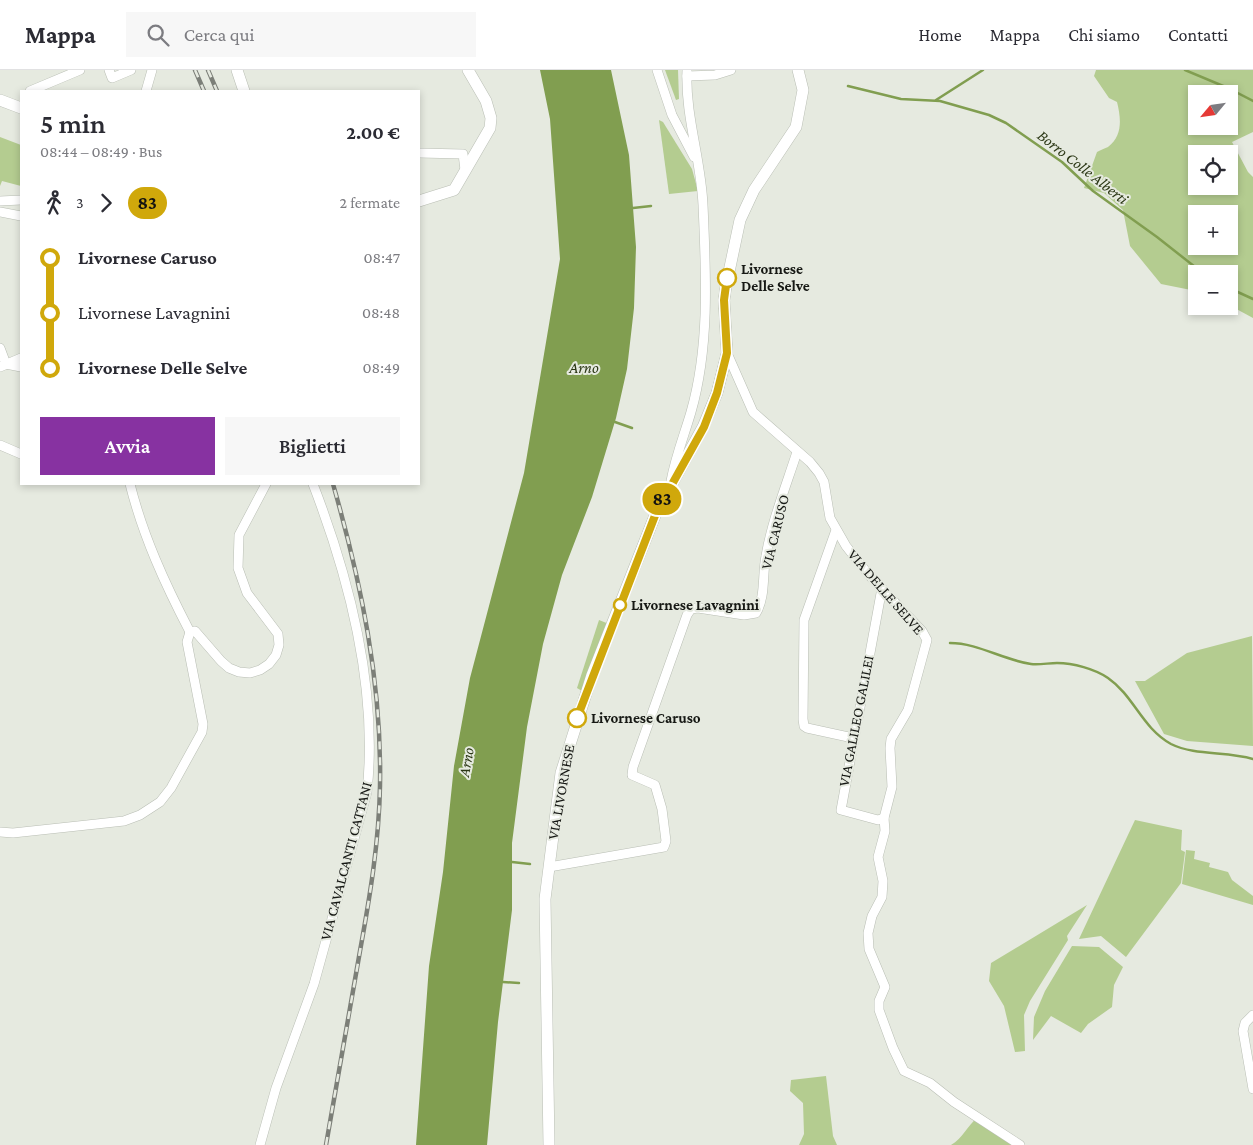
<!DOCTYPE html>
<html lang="it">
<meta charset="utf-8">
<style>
body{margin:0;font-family:"Crimson Pro",serif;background:#f7f7f7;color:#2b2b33;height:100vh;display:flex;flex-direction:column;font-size:19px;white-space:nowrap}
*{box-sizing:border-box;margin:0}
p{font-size:16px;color:#7c7c81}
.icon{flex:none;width:28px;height:28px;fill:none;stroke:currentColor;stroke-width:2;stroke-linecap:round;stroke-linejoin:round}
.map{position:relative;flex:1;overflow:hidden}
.sheet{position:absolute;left:20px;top:20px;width:400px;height:395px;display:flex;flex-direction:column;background:#fff;border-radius:0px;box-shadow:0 2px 8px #0003}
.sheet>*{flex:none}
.badge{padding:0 10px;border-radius:16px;font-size:18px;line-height:32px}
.needle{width:32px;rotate:241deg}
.buttons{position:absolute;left:1188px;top:15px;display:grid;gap:10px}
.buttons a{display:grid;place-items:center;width:50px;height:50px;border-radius:0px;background:#fff;box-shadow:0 2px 8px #0003;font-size:25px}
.map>.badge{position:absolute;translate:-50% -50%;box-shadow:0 0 0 2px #fff}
.legs{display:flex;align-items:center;gap:8px;height:55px;padding:0 20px;font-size:16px}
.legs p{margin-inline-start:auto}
.overview{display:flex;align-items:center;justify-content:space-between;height:85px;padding:0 20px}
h1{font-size:28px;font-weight:600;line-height:38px}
.action{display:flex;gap:10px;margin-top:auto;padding:10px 20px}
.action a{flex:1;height:58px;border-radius:0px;background:#8732a1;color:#fff;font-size:20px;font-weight:600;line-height:58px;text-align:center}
.action a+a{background:#f7f7f7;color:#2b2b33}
ul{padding:0 20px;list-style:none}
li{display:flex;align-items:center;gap:18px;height:55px;font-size:19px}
li i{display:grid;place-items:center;width:8px;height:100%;margin:0 6px;background:currentColor}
li i::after{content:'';width:12px;height:12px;margin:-6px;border:4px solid;border-radius:50%;background:#fff}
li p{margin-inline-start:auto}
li:first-child i{background:linear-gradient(#0000 50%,currentColor 0)}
li:last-child i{background:linear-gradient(currentColor 50%,#0000 0)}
header{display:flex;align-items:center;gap:30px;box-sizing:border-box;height:70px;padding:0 25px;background:#fff;border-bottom:1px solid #e1e1e2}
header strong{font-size:24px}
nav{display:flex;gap:28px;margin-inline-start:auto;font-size:18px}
.search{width:350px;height:45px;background:#f7f7f7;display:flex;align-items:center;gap:12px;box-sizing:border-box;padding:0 18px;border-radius:0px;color:#7c7c81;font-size:19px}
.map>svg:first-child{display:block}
.green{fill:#b4cc90;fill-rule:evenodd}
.water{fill:#819e50}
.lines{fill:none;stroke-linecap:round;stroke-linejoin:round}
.stream{stroke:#819e50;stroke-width:2.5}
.minor-casing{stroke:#b9beb4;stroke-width:10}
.major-casing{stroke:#b9beb4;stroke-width:12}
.minor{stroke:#fff;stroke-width:9}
.major{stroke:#fff;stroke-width:11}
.rail-casing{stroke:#7c7f78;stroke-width:4.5}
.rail{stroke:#e6eae0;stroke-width:2.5;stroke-dasharray:8;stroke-linecap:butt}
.line-1-casing{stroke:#fff;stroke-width:11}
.line-1{stroke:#d0a80b;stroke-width:8}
.stop-1-dot{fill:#fff;stroke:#d0a80b;stroke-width:2.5}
.labels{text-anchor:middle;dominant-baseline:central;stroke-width:4;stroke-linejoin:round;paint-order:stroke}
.stop-label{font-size:15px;font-weight:bold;fill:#161814;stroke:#e6eae0;text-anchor:start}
.street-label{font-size:15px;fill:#161814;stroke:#e6eae0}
.water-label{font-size:16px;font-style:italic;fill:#2b3715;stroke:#e6eae0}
</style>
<header>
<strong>Mappa</strong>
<div class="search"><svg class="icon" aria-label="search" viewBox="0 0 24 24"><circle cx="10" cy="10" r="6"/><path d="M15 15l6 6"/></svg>Cerca qui</div>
<nav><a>Home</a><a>Mappa</a><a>Chi siamo</a><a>Contatti</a></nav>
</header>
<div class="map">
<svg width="1253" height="1075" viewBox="0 0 1253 1075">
<rect width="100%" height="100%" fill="#e6eae0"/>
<g class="green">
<path d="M 665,0 L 678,0 L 679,29 L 676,30 Z"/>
<path d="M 1096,0 L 1253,0 L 1253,62 L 1232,72 L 1248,102 L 1253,107 L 1253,248 L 1229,235 L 1229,204 L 1196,204 L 1196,221 L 1161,214 L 1130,176 L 1123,140 L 1104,123 L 1084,118 L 1097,82 C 1100,80 1104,79 1108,77 C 1123,66 1121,48 1117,32 L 1109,28 L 1094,6 ZM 1196,24 L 1229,24 L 1229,56 L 1196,56 ZM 1196,84 L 1229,84 L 1229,116 L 1196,116 ZM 1196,144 L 1229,144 L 1229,176 L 1196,176 Z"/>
<path d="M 659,50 L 663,52 L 692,99 L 698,121 L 669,124 Z"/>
<path d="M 0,67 L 21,75 L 21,116 L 2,111 L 0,116 Z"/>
<path d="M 599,550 L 609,554 L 582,621 L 577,618 Z"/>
<path d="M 1252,566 L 1253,676 L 1187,671 L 1164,664 L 1135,611 L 1145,611 L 1187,583 Z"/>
<path d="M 1135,750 L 1182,760 L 1181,780 L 1185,782 L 1181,813 L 1126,887 L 1101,866 L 1079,869 Z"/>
<path d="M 1186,780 L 1195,781 L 1194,789 L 1210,793 L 1209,797 L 1228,802 L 1232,810 L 1253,826 L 1253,835 L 1182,814 Z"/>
<path d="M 1087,835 L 1067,866 L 1068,870 L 1030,931 L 1024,945 L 1025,981 L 1015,982 L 1004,936 L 989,911 L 991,893 Z"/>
<path d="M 1072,876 L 1099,877 L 1123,897 L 1114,915 L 1112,937 L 1088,954 L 1081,963 L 1051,946 L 1033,970 L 1034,947 L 1045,921 Z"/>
<path d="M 826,1006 L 833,1066 L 837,1075 L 799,1075 L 804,1064 L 803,1033 L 790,1021 L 791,1010 Z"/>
<path d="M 978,1047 L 1020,1075 L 951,1075 C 963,1068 967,1056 978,1047 Z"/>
</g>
<path class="water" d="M 540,0 L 611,0 L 629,85 L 636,177 L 634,238 L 627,299 L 616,348 L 592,427 L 562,505 L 543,574 L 527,657 L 512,773 L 512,840 L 498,952 L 487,1075 L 416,1075 L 429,896 L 443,802 L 454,696 L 470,608 L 524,403 L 560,189 L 550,49 Z"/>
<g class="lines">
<g class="stream">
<path d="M 1185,0 L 1228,18 L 1253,31"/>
<path d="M 848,16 L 901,29 L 940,31 L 989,45 L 1006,53 L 1062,92 L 1093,121 L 1157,167 L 1204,204"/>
<path d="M 936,30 L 983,0"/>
<path d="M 633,138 L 651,136"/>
<path d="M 1229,218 L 1253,229"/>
<path d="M 615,352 L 632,358"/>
<path d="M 950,573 C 978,573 1003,590 1031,594 C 1039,595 1049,593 1057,593 C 1073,593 1095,599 1108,608 C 1134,626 1142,658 1171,674 C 1195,686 1227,681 1253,689"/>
<path d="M 512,792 L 530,794"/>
<path d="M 503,912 L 519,913"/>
</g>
<defs>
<g id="minor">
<path d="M 109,0 L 112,8 L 131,0"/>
<path d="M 657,0 L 672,45 L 694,87"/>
<path d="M 687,6 L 715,5 L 731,0"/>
<path d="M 30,21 L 80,0"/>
<path d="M 146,21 L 152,0"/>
<path d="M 419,83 L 463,84 L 465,100"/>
<path d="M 0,131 L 21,130"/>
<path d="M 0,142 L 21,146"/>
<path d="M 0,278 L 6,294"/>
<path d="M 727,283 L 753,342 L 810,392 L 819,403 L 824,412 L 830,448 L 846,476 L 868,504 L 922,561 L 927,570 L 908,640 L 891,669 L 890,678 L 892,717 L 884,748 L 885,761 L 878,787 L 883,811 L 882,827 L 872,846 L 868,863 L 869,879 L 885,917 L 879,931 L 879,940 L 893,978 L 904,1001 L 930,1013 L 954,1032 L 1020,1075"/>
<path d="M 6,294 L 21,297"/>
<path d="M 0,297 L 21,288"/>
<path d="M 0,375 L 21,384"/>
<path d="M 671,411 C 676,385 684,366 691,342 C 710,276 706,203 703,135 C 701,89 685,46 687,0"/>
<path d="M 130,414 C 143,466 165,514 190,562"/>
<path d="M 836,460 L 804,550 L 803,649 L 804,656 L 807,658 L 853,668"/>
<path d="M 882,518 L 841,740 L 878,750 L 884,748"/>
<path d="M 190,562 L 195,561 L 221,591 L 229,598 L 239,602 L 250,603 L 260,600 L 269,594 L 276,585 L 279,575 L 278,564 L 247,523 L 238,498 L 239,465 L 266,414"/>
<path d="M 0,762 L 13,763 L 124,751 L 140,745 L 160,732 L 171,718 L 202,662 L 203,654 L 187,572 L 190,562"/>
<path d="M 549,797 L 664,777 L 666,771 L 662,739 L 655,715 L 632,705 L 633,697 L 687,545 L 691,539 L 698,538 L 744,545 L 756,543 C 766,526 762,505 766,486 C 772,451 786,416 797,382"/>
<path d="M 1253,945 L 1245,953 L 1243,961 L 1253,1019"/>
<path d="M 260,1075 L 276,1018 L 314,914 L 367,722 C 378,618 350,510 313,414"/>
</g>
<g id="major">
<path d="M 237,0 L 244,21"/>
<path d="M 0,30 L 21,38"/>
<path d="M 419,131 L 454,120 L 490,58 L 491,48 L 486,31 L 468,0"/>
<path d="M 549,1075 L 545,829 L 561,703 L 592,605 L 656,443 L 703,357 L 717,323 L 727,283 L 724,230 L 726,216 L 740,150 L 754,120 L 796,57 L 803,20 L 798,0"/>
</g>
</defs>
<use href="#minor" class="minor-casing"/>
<use href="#major" class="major-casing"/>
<use href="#minor" class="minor"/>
<use href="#major" class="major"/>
<defs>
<g id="rail">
<path d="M 195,0 L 204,21"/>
<path d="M 208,0 L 217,21"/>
<path d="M 326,1075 C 337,1010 349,946 360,881 C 370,826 379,772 380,716 C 382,613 361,512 333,414"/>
</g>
</defs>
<use href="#rail" class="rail-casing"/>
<use href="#rail" class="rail"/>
</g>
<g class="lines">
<defs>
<path id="line-1" d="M 577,648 L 656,443 L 704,357 L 717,323 L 727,283 L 724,230 L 727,208"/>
</defs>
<use href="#line-1" class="line-1-casing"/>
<use href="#line-1" class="line-1"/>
</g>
<g class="stop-1-dot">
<circle cx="727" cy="208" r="9"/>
<circle cx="620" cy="535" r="6"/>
<circle cx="577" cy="648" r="9"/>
</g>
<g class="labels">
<g class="stop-label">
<text x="741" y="199">Livornese<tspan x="741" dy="17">Delle Selve</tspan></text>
<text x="631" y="535">Livornese Lavagnini</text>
<text x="591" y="648">Livornese Caruso</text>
</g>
<g class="street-label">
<text transform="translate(775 462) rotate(-76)">VIA CARUSO</text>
<text transform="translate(886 522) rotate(49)">VIA DELLE SELVE</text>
<text transform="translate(856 651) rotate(-79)">VIA GALILEO GALILEI</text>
<text transform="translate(561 722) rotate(-80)">VIA LIVORNESE</text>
<text transform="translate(346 791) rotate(-75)">VIA CAVALCANTI CATTANI</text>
</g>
<g class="water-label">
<text transform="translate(1083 97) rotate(38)">Borro Colle Alberti</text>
<text x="584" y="297">Arno</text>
<text transform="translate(466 692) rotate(-80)">Arno</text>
</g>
</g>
</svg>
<div class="buttons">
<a><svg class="needle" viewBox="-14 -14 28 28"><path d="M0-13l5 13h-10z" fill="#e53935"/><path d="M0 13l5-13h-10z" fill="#7c7c81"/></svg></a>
<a><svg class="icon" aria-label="locate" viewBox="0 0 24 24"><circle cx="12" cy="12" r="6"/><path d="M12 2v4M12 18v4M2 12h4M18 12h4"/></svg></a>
<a>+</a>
<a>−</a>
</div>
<b class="badge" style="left:662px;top:429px;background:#d0a80b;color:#111">83</b>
<section class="sheet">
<div class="overview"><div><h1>5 min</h1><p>08:44 – 08:49 · Bus</p></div><b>2.00 €</b></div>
<div class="legs"><svg class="icon" aria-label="walk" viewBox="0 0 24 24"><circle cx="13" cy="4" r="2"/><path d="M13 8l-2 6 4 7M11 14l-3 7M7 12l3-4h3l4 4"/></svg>3<svg class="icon" aria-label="forward" viewBox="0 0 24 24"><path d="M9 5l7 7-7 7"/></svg><b class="badge" style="background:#d0a80b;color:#111">83</b><p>2 fermate</p></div>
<ul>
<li><i style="color:#d0a80b"></i><b>Livornese Caruso</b><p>08:47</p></li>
<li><i style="color:#d0a80b"></i><span>Livornese Lavagnini</span><p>08:48</p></li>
<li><i style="color:#d0a80b"></i><b>Livornese Delle Selve</b><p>08:49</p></li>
</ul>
<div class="action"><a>Avvia</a><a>Biglietti</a></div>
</section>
</div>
